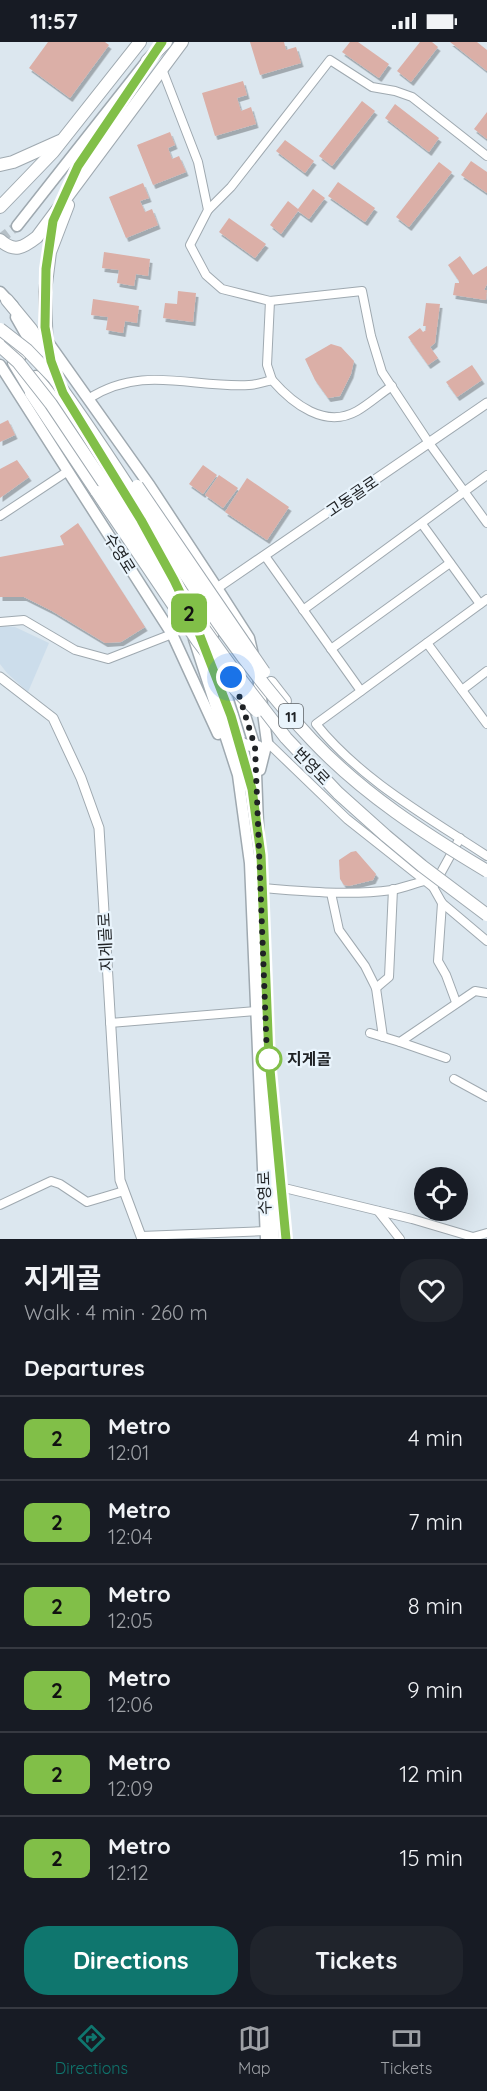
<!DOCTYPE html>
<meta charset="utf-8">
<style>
body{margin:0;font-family:Quicksand,"Noto Sans KR",sans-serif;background:#20242c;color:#f1f3f6;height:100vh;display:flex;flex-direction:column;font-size:22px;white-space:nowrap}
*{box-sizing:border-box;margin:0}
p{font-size:20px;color:#9ea1a6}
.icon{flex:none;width:33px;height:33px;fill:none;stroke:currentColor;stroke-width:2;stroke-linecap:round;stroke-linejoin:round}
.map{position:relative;height:1197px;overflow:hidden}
.drawer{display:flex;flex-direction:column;background:#171b24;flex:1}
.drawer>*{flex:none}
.badge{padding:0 12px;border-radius:9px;font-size:21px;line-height:39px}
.buttons{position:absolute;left:414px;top:1125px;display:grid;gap:12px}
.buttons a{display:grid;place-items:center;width:54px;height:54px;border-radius:50%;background:#171b24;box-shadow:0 6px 24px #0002;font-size:30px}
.you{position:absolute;width:30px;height:30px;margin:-15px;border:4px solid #fff;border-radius:50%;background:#1a73e8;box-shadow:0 0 0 9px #1a73e833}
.map>.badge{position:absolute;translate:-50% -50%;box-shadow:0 0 0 3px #fff}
h2{padding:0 24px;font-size:22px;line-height:54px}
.round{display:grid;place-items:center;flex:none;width:63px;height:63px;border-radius:24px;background:#20242c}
.overview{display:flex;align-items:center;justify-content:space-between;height:102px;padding:0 24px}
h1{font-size:28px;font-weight:700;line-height:45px}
.cta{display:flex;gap:12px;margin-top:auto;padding:12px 24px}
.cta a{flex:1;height:69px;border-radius:24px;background:#0f766e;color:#fff;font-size:24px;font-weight:700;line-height:69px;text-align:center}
.cta a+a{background:#20242c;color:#f1f3f6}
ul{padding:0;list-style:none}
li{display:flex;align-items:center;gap:18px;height:84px;padding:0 24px;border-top:2px solid #363941}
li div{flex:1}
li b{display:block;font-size:22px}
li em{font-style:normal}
li .badge{min-width:66px;font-weight:700;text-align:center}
.status{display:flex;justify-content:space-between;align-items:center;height:42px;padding:0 30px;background:#171b24;direction:ltr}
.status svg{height:16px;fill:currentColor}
.dock{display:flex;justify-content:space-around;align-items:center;height:84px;border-top:2px solid #363941;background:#171b24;font-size:16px;color:#9ea1a6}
.dock a{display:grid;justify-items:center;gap:3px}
.dock .on{color:#0f766e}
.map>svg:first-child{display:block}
.built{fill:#ccddeb}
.building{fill:#dbafa7;filter:url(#shadow)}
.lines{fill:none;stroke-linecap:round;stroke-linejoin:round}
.secondary-tunnel{stroke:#b6c0c7;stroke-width:10;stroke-dasharray:10 5;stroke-linecap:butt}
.minor-casing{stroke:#9fa9b0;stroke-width:10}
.tertiary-casing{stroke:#9fa9b0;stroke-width:11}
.secondary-casing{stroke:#9fa9b0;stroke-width:13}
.primary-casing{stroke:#9fa9b0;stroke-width:14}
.trunk-casing{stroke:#9fa9b0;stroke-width:14}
.minor{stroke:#fff;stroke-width:8}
.tertiary{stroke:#fff;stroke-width:9}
.secondary{stroke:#fff;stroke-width:10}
.primary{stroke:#fff;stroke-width:12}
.trunk{stroke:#fff;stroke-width:12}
.trunk-bridge-casing{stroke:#9fa9b0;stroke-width:14;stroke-linecap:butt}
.trunk-bridge{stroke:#fff;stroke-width:12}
.line-casing{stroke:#fff;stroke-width:14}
.line{stroke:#81bf48;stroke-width:9}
.walk{stroke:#1f2225;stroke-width:6;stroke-dasharray:0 10.8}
.stop-dot{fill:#fff;stroke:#81bf48;stroke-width:3}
.labels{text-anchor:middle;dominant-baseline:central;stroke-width:4.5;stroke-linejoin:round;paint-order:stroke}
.shield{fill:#e9f4fc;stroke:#5c6166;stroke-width:1.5}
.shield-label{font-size:15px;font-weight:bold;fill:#1f2225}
.street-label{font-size:16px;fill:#1f2225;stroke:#e9f4fc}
.stop-label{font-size:16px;font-weight:bold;fill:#1f2225;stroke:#e9f4fc;text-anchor:start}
</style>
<div class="status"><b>11:57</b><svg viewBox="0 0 49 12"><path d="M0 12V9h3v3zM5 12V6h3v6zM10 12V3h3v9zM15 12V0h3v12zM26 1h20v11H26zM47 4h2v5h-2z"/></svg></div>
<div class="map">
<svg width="487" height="1197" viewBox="0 0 487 1197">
<defs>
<filter id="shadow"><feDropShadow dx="2.5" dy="4" stdDeviation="0" flood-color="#0004"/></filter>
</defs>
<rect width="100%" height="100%" fill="#dce7ef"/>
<path class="built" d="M 0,584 L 15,585 L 49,601 L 28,650 L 7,631 L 0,622 Z"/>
<g class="building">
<path d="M 48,0 L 105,0 L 109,3 L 70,56 L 29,26 Z"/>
<path d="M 250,0 L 284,0 L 286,8 L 296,5 L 301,21 L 260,33 Z"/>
<path d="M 350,0 L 358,0 L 389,22 L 379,36 L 342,10 Z"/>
<path d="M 420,0 L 432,0 L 438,5 L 411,40 L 397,29 Z"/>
<path d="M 450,0 L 477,0 L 487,8 L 487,29 Z"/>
<path d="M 243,39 L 247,53 L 237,56 L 241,69 L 251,65 L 256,82 L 215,94 L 202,51 Z"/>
<path d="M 362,59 L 375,69 L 332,124 L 319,114 Z"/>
<path d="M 395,62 L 439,96 L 429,110 L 385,76 Z"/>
<path d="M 487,70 L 487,97 L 474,87 Z"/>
<path d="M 170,90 L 175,103 L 168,106 L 172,117 L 179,114 L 186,130 L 153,143 L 137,103 Z"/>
<path d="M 285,98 L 314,119 L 305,131 L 276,109 Z"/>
<path d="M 471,119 L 487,130 L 487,151 L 461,133 Z"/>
<path d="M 439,120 L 452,130 L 409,185 L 396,175 Z"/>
<path d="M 338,140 L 375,166 L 365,180 L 328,154 Z"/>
<path d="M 143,141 L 149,156 L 140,159 L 145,170 L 152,167 L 158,183 L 126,196 L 109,155 Z"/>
<path d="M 313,147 L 325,156 L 309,177 L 298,169 L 281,192 L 270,183 L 288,159 L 298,167 Z"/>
<path d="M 229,176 L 266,202 L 255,216 L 219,190 Z"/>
<path d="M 104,210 L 150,217 L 148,234 L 136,232 L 134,244 L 117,241 L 119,228 L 102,226 Z"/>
<path d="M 460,214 L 473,233 L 487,224 L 487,242 L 484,248 L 487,248 L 486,258 L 453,253 L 455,241 L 459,241 L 459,239 L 448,223 Z"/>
<path d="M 178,249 L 196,251 L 193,280 L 163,276 L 165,261 L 177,262 Z"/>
<path d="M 93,257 L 139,264 L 137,281 L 125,279 L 123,291 L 106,288 L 108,275 L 91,273 Z"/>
<path d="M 426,261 L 440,262 L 435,301 L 430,305 L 438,316 L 428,323 L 408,295 L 420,286 L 423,290 L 426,288 L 426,284 L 423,284 Z"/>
<path d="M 331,302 L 341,305 L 354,319 L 351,332 L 340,354 L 328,356 L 315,338 L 305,317 Z"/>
<path d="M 472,323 L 482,338 L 457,355 L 446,340 Z"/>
<path d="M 8,378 L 15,393 L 0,400 L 0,382 Z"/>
<path d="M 17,418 L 29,435 L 0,456 L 0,427 Z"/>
<path d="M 203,423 L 217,433 L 203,452 L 189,442 Z"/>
<path d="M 219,433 L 238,446 L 223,466 L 205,453 Z"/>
<path d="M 247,436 L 289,465 L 267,498 L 225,470 Z"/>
<path d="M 78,481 L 145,585 L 121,600 L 105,601 L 52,569 L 24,555 L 0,555 L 0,515 L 64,503 L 60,494 Z"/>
<path d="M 356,809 L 376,832 L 373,838 L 349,844 L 344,843 L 340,837 L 339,818 L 351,810 Z"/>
</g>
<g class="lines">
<path class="secondary-tunnel" d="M 0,197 L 17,184"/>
<defs>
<g id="minor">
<path d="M 162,27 L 198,120 L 208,168 L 190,203 L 206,233 L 222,247 L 270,259 L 362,249 L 371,294 L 382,330 L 429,401 L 487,481"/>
<path d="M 208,168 L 231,145 L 330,18 L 372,45 L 395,49 L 412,55 L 487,114"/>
<path d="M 270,259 L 267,323 L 272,338"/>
<path d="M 88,357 C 142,322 191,346 249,343 C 256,343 264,340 272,338 C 293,362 325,387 357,369 C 369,362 380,352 392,344"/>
<path d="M 0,474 L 68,429"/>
<path d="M 422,482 L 480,562"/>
<path d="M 265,514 L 361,649"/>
<path d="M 487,557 L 316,682 C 361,738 428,775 487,814"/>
<path d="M 303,568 L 487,433"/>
<path d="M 0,580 L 24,578 L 75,608 L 108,617 L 172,592"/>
<path d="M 427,601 L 487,682"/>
<path d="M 331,607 L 450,521"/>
<path d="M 462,648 L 487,629"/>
<path d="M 267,700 L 347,777 L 433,845 L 460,796"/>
<path d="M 433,845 L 442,861 L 487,899"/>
<path d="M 261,846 C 304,849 348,854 392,848 C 402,846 413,842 424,839"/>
<path d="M 331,851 L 339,888 L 365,924 L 376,946 L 383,995"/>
<path d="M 442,861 L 438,919 L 446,933 L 456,960"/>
<path d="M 376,946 L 389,935 L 393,847"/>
<path d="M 110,981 L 256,969"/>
<path d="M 370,991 L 400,1000 L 475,949 L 487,951"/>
<path d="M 400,1000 L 446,1016"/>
<path d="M 454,1037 L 487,1055"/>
<path d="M 272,1143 L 412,1177 L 473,1195 L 487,1191"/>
<path d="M 0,1163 L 51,1139 L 60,1142 L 87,1160 L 124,1149"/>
<path d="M 378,1169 L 400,1197"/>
<path d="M 141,1194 L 266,1189"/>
</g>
<g id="tertiary">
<path d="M 217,546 L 487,361"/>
<path d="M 0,635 L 53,676 L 81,736 L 99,786 L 120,1138 L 142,1197"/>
</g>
<g id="secondary">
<path d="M 17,184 L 147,19"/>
<path d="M 0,250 L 13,264"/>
<path d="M 16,275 L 41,319"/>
<path d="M 0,293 L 20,315"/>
<path d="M 45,296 L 150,444 L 217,546 L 249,596 L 253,613"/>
<path d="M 13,321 L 31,351"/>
<path d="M 0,323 L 172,592 L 218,692"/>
<path d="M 36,334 L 62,364 L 131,471"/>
<path d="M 183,538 L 204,574 L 213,593"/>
<path d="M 194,597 L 238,733 L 250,821 L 266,1197"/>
<path d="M 258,634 L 267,700 L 260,728"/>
<path d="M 238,651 L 255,705 L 274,1197"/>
<path d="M 226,688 C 232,699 243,702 255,705 L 258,704"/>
</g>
<g id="primary">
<path d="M 147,19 L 166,0"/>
<path d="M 0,123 L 13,120 L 60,99"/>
<path d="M 0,165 L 53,110 L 140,0"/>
<path d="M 0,198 C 14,211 23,206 37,195 L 182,0"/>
<path d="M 47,312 L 45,250 L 50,210 L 68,163"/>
</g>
<g id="trunk">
<path d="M 7,258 L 31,287 L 57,327"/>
<path d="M 31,351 L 97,450"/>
<path d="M 271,641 L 285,659"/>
</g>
</defs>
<use href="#minor" class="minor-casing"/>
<use href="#tertiary" class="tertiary-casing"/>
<use href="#secondary" class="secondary-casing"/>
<use href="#primary" class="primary-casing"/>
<use href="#trunk" class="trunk-casing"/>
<use href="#minor" class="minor"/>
<use href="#tertiary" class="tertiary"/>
<use href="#secondary" class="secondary"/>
<use href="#primary" class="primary"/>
<use href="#trunk" class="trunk"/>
<defs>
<g id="trunk-bridge">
<path d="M 0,287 L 27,308 L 53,335 C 142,454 209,589 312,698 C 363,752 425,792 487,829"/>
<path d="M 0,304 L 18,320 L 51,362 L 173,544 L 235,630 L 286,696 L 338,751 L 386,794 L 422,824 L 487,873"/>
<path d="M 137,444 L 264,630"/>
<path d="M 97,450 L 197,598 L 233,645 L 257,669"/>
</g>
</defs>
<use href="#trunk-bridge" class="trunk-bridge-casing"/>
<use href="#trunk-bridge" class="trunk-bridge"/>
</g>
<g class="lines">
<defs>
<path id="line" d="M 162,0 L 78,124 L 53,179 L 46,227 L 45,285 L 51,319 L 63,351 L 141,478 L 174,538 L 197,586 L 231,674 L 252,747 L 261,813 L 269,1017 L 286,1197"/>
</defs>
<use href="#line" class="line-casing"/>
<use href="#line" class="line"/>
<path class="walk" d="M 231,635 L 240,656 L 255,705 L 267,1014 L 269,1017"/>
</g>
<circle class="stop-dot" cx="269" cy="1017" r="12"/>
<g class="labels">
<rect class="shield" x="279" y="662" width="24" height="24" rx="4.5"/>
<g class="shield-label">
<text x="291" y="674">11</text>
</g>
<g class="street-label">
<text transform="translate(352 454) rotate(-34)">고동골로</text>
<text transform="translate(120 511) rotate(58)">수영로</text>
<text transform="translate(312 724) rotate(46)">번영로</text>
<text transform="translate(105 900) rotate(-93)">지게골로</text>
<text transform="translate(264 1151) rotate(-92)">수영로</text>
</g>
<g class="stop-label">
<text x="287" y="1017">지게골</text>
</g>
</g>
</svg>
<div class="buttons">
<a><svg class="icon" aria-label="locate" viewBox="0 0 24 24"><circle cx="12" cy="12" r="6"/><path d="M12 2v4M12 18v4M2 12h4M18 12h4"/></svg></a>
</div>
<div class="you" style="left:231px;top:635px"></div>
<b class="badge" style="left:189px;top:571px;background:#81bf48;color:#111">2</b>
</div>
<section class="drawer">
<div class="overview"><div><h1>지게골</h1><p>Walk · 4 min · 260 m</p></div><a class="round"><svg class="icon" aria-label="heart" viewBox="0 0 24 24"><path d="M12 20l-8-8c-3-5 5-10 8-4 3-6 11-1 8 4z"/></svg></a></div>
<h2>Departures</h2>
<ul>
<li><span class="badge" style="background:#81bf48;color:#111">2</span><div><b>Metro</b><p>12:01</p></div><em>4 min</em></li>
<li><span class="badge" style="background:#81bf48;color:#111">2</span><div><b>Metro</b><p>12:04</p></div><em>7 min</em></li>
<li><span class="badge" style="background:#81bf48;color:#111">2</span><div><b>Metro</b><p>12:05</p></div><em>8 min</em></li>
<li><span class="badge" style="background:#81bf48;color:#111">2</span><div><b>Metro</b><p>12:06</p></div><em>9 min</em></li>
<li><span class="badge" style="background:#81bf48;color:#111">2</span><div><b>Metro</b><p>12:09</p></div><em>12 min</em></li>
<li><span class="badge" style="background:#81bf48;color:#111">2</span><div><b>Metro</b><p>12:12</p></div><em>15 min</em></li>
</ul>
<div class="cta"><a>Directions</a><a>Tickets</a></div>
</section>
<nav class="dock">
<a class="on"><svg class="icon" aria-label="directions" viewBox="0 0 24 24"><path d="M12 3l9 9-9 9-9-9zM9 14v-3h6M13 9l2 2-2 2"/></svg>Directions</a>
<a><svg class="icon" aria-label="map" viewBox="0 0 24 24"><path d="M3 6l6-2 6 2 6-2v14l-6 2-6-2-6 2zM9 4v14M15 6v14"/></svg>Map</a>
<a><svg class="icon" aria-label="tickets" viewBox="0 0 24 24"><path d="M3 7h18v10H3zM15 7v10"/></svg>Tickets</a>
</nav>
